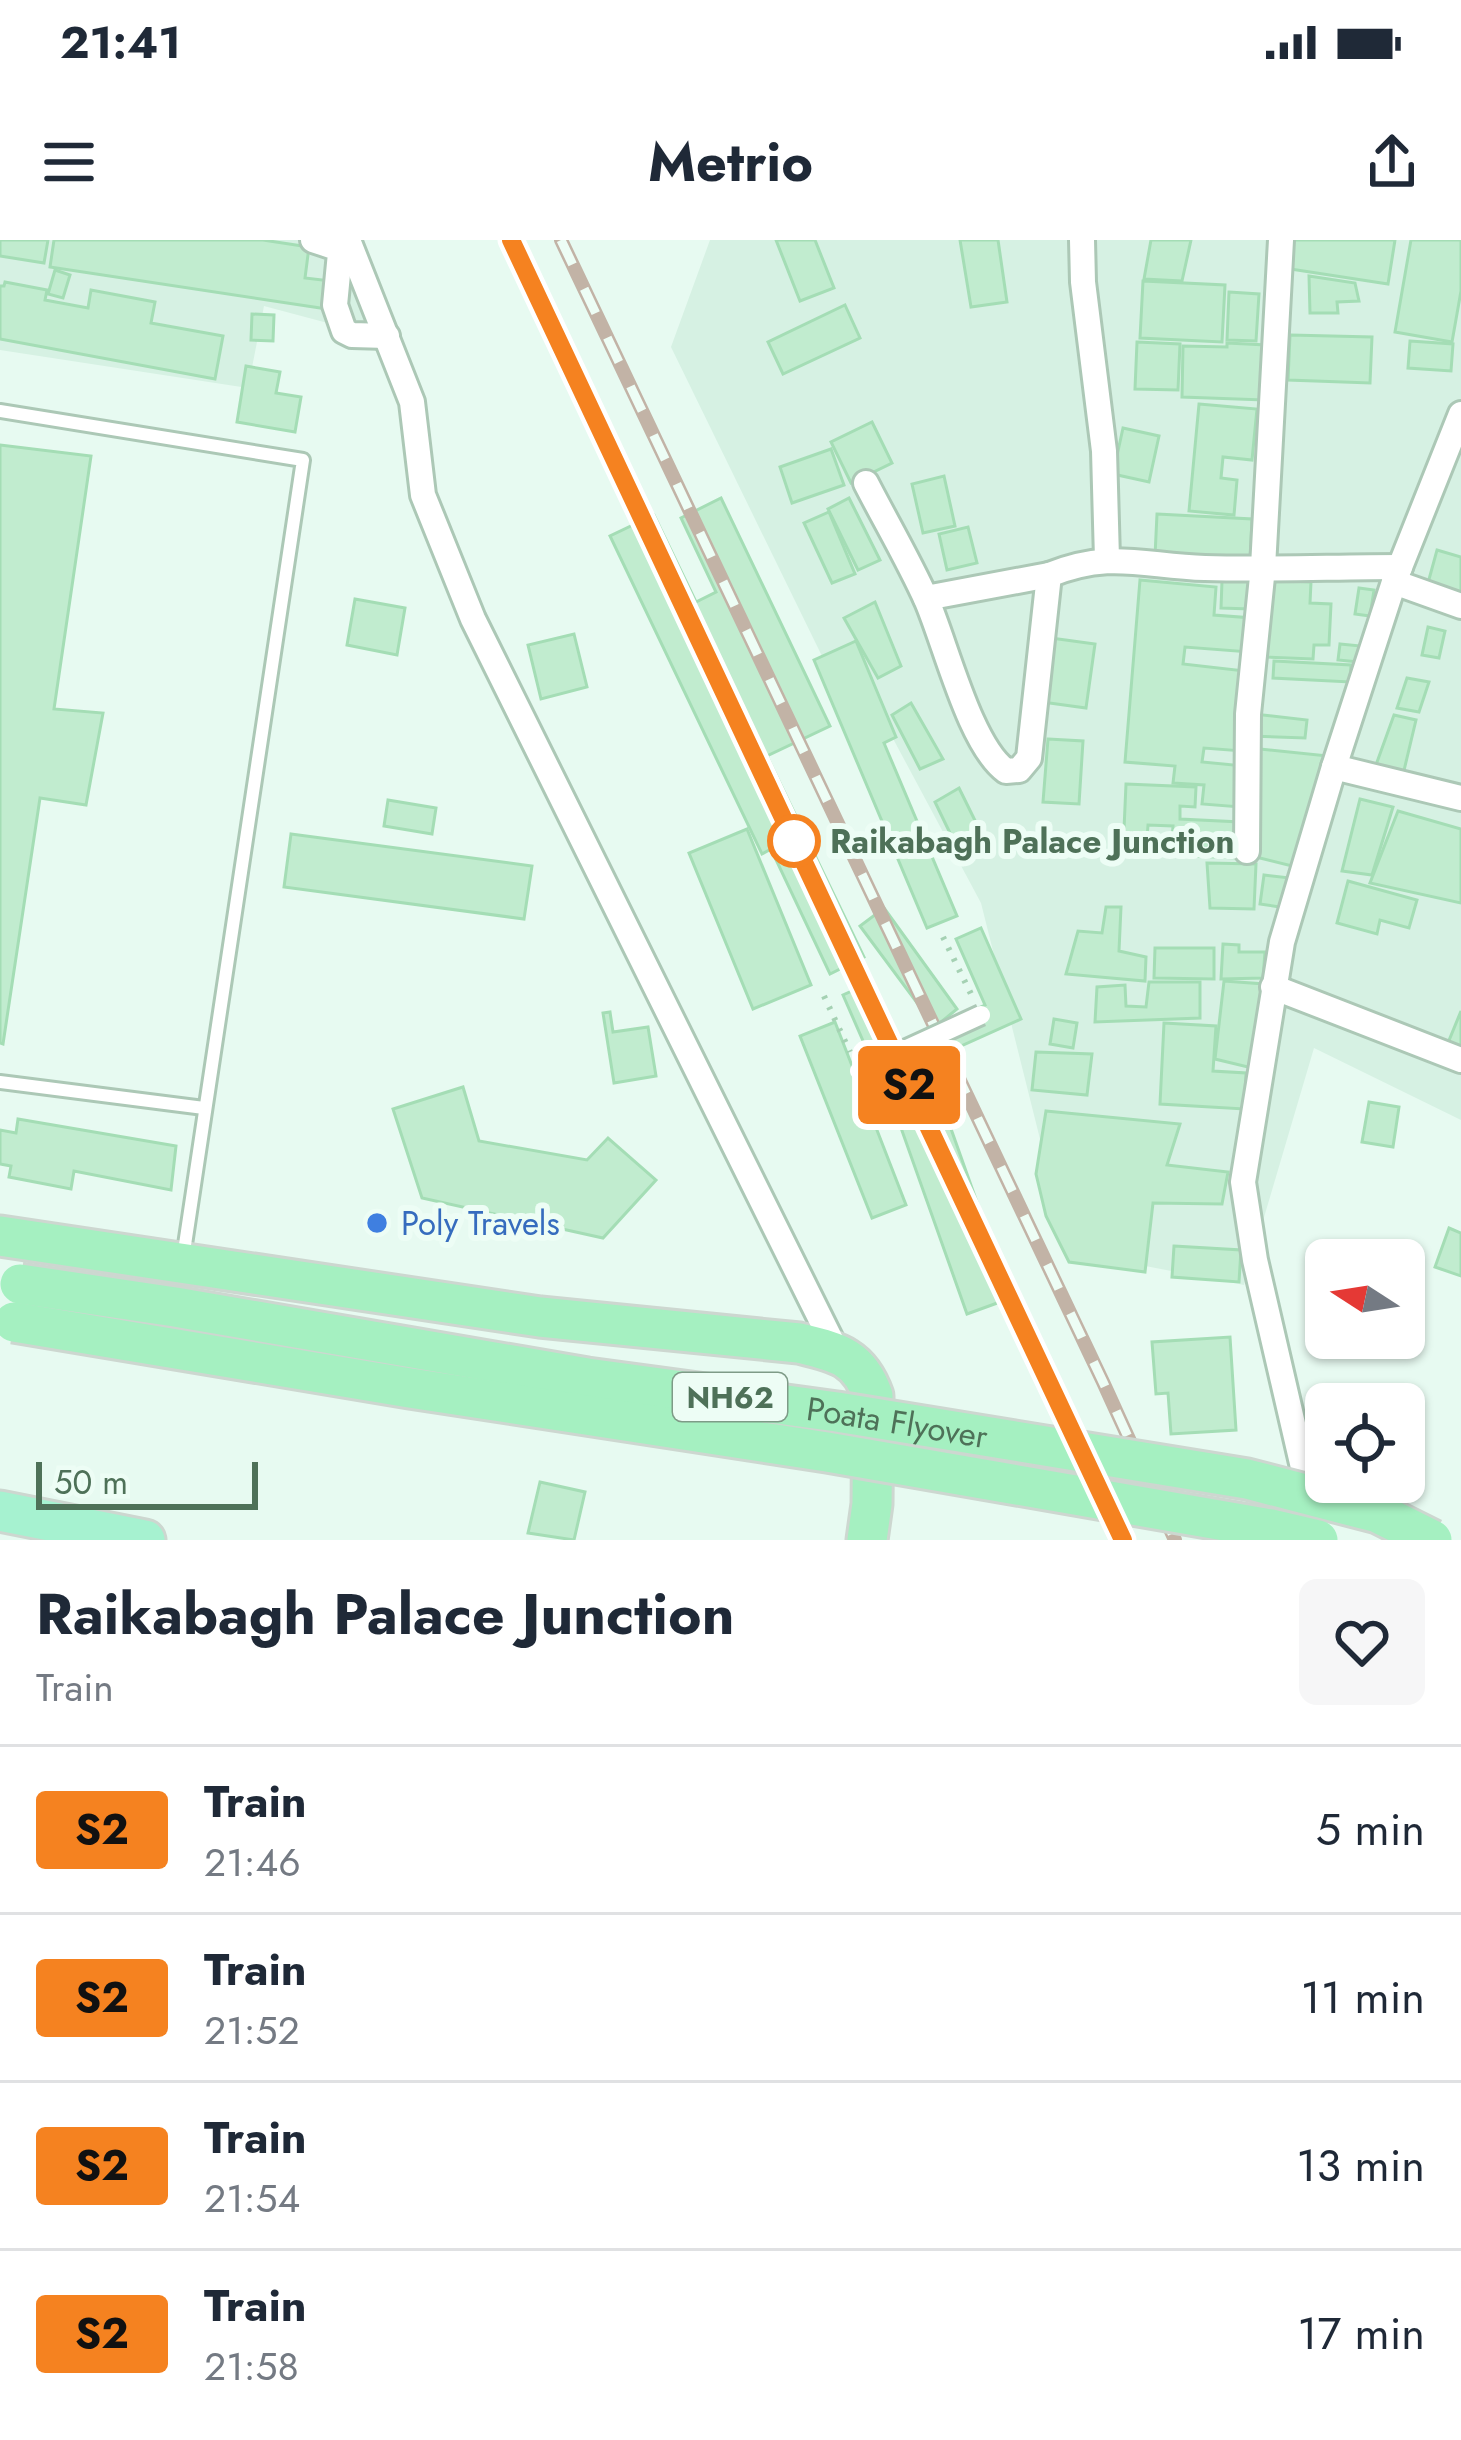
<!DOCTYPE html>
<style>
body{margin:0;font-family:Jost,sans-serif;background:#f6f6f7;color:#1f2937;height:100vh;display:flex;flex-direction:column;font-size:45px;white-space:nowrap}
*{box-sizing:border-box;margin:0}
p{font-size:39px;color:#747a83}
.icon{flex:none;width:66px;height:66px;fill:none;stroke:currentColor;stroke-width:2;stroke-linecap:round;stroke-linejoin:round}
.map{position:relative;height:1300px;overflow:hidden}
.side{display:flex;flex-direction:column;background:#fff;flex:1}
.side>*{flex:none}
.badge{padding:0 24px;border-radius:9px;font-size:42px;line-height:78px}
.needle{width:78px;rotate:282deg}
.fabs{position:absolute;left:1305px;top:999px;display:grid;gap:24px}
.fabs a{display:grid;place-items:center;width:120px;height:120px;border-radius:18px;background:#fff;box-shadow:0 3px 9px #0004;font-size:60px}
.scale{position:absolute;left:36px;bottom:30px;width:222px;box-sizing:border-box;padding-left:12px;border:6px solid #4e7158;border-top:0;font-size:33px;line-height:42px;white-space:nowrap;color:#4e7158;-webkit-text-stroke:9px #edfdf5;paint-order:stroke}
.map>.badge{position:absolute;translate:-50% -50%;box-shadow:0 0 0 6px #fff}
.round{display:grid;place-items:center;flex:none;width:126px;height:126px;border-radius:18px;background:#f6f6f7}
.headline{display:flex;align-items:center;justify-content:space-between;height:204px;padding:0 36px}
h1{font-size:57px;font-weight:700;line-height:90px}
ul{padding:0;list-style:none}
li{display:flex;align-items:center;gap:36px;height:168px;padding:0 36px;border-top:3px solid #e0e1e3}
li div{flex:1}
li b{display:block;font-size:45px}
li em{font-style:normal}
li .badge{min-width:132px;font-weight:700;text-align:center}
.status{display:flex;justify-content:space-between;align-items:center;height:84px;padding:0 60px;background:#fff;direction:ltr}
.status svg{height:33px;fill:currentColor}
header{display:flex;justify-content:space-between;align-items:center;height:156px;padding:0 36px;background:#fff;font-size:54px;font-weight:700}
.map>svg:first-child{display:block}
.residential{fill:#d6f1e3}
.building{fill:#c1eccf;stroke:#a4ddb5;stroke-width:3}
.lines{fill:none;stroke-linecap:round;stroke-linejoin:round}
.service-casing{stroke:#acc8b6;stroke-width:18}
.minor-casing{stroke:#acc8b6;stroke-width:30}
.primary-casing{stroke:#cdd7d0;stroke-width:45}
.trunk-casing{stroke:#cdd7d0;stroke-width:45}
.path{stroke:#a5d1b3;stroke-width:6;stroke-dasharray:3 9;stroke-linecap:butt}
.service{stroke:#fff;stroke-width:12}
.minor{stroke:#fff;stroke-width:24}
.primary{stroke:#a6f2d0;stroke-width:39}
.trunk{stroke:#a5f0c1;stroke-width:39}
.rail-casing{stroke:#c2b3a6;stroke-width:14}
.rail{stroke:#edfdf5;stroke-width:9;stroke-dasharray:27;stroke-linecap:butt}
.pedestrian-bridge-casing{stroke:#acc8b6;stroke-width:24;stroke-linecap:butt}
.trunk-bridge-casing{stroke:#cdd7d0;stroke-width:45;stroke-linecap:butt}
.pedestrian-bridge{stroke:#fff;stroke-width:18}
.trunk-bridge{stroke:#a5f0c1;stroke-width:39}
.line-casing{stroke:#fff;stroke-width:27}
.line{stroke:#f58220;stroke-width:18}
.stop-dot{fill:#fff;stroke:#f58220;stroke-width:6}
.shop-dot{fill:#3f7fe0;stroke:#edfdf5;stroke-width:4.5}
.labels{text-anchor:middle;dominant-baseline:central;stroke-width:12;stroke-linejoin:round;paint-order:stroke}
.shield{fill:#edfdf5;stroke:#7e9b87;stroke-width:3}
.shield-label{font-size:30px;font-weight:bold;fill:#4e7158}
.stop-label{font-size:33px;font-weight:bold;fill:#4e7158;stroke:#edfdf5;text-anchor:start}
.shop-label{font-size:33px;fill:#366cbe;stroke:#edfdf5;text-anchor:start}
.street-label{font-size:33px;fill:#4e7158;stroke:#edfdf5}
</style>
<div class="status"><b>21:41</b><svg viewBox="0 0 49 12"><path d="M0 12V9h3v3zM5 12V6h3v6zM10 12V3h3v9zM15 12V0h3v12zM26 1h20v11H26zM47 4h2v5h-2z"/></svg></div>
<header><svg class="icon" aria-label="menu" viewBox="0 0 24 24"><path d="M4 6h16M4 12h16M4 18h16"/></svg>Metrio<svg class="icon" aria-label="share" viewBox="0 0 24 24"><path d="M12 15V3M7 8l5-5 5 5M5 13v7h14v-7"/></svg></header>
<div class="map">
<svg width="1461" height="1300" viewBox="0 0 1461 1300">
<rect width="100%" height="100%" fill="#e7faf1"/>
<g class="residential">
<path d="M 0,0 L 352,0 L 399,102 L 264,66 L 248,148 L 0,110 Z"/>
<path d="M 710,0 L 1461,0 L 1461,880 L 1314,808 L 1244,1045 L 1083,1014 L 1053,951 L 981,663 L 867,450 L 840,453 L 671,107 Z"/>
</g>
<g class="building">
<path d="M 0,0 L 48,0 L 44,23 L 0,16 Z"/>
<path d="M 54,0 L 263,0 L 309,7 L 305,38 L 331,41 L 327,69 L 50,27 Z"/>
<path d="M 776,0 L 815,0 L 834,48 L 800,61 Z"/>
<path d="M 960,0 L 998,0 L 1007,62 L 971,67 Z"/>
<path d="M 1151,0 L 1191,0 L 1182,41 L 1144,39 Z"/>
<path d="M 1288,0 L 1395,0 L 1388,44 L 1284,28 Z"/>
<path d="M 1411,0 L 1461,0 L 1461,51 L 1452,102 L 1395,92 Z"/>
<path d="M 55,30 L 70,35 L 63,58 L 48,54 Z"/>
<path d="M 1309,36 L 1355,43 L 1359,61 L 1337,62 L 1338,73 L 1310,73 Z"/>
<path d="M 1143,41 L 1225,45 L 1222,102 L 1140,98 Z"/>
<path d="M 5,42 L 47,50 L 45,60 L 88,68 L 91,50 L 155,62 L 151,83 L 223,96 L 215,139 L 0,99 L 0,46 L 4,46 Z"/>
<path d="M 1229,52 L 1259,54 L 1256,101 L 1227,100 Z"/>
<path d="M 845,65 L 860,98 L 783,134 L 768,102 Z"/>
<path d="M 252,74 L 274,75 L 273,101 L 251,100 Z"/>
<path d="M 1290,95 L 1372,97 L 1370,143 L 1288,140 Z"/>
<path d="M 1410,101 L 1453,104 L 1451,131 L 1408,128 Z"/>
<path d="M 1137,102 L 1180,104 L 1178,150 L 1135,149 Z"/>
<path d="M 1227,103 L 1266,105 L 1264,160 L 1182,157 L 1183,106 L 1227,107 Z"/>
<path d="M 246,126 L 280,132 L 276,153 L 301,157 L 295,192 L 237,182 Z"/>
<path d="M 1199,164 L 1257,169 L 1252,220 L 1223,217 L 1221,238 L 1237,240 L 1234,275 L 1189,271 Z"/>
<path d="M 872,182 L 892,223 L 851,243 L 831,202 Z"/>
<path d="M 1123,188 L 1159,196 L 1149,242 L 1113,234 Z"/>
<path d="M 0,205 L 91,216 L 54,469 L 103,473 L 86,565 L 40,558 L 3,804 L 0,803 Z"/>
<path d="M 831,209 L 844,245 L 792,263 L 780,227 Z"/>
<path d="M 944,236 L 955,286 L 923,293 L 912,244 Z"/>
<path d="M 721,258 L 830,486 L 767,516 L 864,717 L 830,734 L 771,609 L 762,614 L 610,296 L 654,275 L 696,362 L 716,352 L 681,278 Z"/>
<path d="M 849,258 L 880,320 L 858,330 L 828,269 Z"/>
<path d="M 829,272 L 855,334 L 832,343 L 804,283 Z"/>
<path d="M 1157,274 L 1252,279 L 1250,321 L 1155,316 Z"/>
<path d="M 968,287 L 977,323 L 947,330 L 939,294 Z"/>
<path d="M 1437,310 L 1461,317 L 1461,352 L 1428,343 Z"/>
<path d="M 1140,340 L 1216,347 L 1214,375 L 1252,378 L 1249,412 L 1185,407 L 1183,424 L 1245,431 L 1242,511 L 1204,508 L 1202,522 L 1244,526 L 1240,567 L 1202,564 L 1204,545 L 1173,543 L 1175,526 L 1125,522 Z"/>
<path d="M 1271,340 L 1311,342 L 1310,363 L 1331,364 L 1329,405 L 1314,405 L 1313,419 L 1266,417 Z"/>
<path d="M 1222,341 L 1250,341 L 1250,369 L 1221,368 Z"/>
<path d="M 1359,348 L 1374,350 L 1370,376 L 1355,374 Z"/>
<path d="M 355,359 L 405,368 L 397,415 L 347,405 Z"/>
<path d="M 875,362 L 901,426 L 878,438 L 844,378 Z"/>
<path d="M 1428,387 L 1445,391 L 1439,418 L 1422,415 Z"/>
<path d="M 574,394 L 587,447 L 541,459 L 528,405 Z"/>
<path d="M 1051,398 L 1095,404 L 1086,468 L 1042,462 Z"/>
<path d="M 856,401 L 896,497 L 884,503 L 957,676 L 927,688 L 814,420 Z"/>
<path d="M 1340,404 L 1361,406 L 1359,422 L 1338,420 Z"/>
<path d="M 1274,421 L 1351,425 L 1350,442 L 1273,438 Z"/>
<path d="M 1407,438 L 1429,442 L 1419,472 L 1397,468 Z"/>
<path d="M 911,463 L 943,519 L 920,529 L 892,475 Z"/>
<path d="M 1254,474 L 1307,480 L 1305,498 L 1250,496 Z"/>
<path d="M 1394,475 L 1416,480 L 1401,543 L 1372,536 Z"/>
<path d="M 1048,499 L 1083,501 L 1079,564 L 1043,562 Z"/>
<path d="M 1260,509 L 1328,516 L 1292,626 L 1252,616 Z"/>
<path d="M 1126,544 L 1196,547 L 1195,567 L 1180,566 L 1180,579 L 1240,582 L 1238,618 L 1171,615 L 1173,586 L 1148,585 L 1146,613 L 1123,612 Z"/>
<path d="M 959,548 L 989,609 L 965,624 L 935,562 Z"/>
<path d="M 1360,559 L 1393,567 L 1372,635 L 1342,631 Z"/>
<path d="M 388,560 L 436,568 L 432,594 L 384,586 Z"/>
<path d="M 1398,571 L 1461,589 L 1461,663 L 1370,643 Z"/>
<path d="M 747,589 L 811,745 L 753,769 L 689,613 Z"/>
<path d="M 291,594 L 532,626 L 524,679 L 284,647 Z"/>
<path d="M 1207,623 L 1256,624 L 1254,669 L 1210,668 Z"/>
<path d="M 1264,635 L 1290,638 L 1286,668 L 1260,664 Z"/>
<path d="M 1348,641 L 1417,660 L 1409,688 L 1380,680 L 1377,694 L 1337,683 Z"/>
<path d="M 1106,667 L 1121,667 L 1119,711 L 1146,717 L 1145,741 L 1066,734 L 1078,691 L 1102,693 Z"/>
<path d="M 884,668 L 957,769 L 935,787 L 860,686 Z"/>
<path d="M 981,688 L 1021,779 L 881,842 L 843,755 L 872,742 L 899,803 L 985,765 L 956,699 Z"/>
<path d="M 1223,704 L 1239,705 L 1239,712 L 1265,712 L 1263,738 L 1221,739 Z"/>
<path d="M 1155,708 L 1214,708 L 1214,739 L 1154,738 Z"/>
<path d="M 1224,741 L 1264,744 L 1256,829 L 1215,819 Z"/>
<path d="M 1149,742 L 1200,742 L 1200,778 L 1095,782 L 1097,747 L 1125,745 L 1126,766 L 1146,767 Z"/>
<path d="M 1461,771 L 1461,808 L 1448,803 Z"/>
<path d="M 610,772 L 613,792 L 648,787 L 656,836 L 614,843 L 603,773 Z"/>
<path d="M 1054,779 L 1077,783 L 1073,808 L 1050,804 Z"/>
<path d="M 835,782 L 906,965 L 872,978 L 800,796 Z"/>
<path d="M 1164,783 L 1216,786 L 1213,831 L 1246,833 L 1244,869 L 1160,864 Z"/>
<path d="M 1036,812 L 1092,814 L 1087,855 L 1032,850 Z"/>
<path d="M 463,847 L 479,901 L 587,920 L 608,898 L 656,940 L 603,998 L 422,958 L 393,869 Z"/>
<path d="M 939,855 L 1011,1058 L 967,1074 L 895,871 Z"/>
<path d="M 1369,862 L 1399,867 L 1393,907 L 1362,902 Z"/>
<path d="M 1046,871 L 1180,884 L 1167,925 L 1228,932 L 1222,964 L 1153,963 L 1145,1032 L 1069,1022 L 1046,976 L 1036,934 Z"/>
<path d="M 18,879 L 176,906 L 171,950 L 74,931 L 71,949 L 9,937 L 11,926 L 0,924 L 0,890 L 16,893 Z"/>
<path d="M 1449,988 L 1461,993 L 1461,1036 L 1435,1027 Z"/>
<path d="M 1174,1006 L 1241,1010 L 1239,1042 L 1172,1037 Z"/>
<path d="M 1230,1097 L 1236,1190 L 1171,1194 L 1168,1153 L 1156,1154 L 1152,1102 Z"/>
<path d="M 540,1242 L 585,1252 L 574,1300 L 528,1293 Z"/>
</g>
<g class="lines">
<defs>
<g id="service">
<path d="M 0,171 L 303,220 L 183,1018"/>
<path d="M 0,842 L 204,868"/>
</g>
<g id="minor">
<path d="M 313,0 L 334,7 L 340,13 L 335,65 L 344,91 L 352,95 L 387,96"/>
<path d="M 348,0 L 412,162 L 423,255 L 473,379 L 837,1112"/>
<path d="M 1082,0 L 1083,42 L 1104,211 L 1107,319"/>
<path d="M 866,243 C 886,282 909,321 927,361 C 946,405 970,505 1006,531 L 1019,530 L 1029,518 L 1049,335 C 1110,310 1143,326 1205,328 C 1270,330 1335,327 1400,327"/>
<path d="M 1394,342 L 1461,366"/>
<path d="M 926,358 L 1049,335"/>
<path d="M 1334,527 L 1461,558"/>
<path d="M 1247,611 L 1248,474 L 1263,327 L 1281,0"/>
<path d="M 1273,747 L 1461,820"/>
<path d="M 1311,1262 L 1255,1020 L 1243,942 L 1282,702 L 1334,527 L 1394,342 L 1461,174"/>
</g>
<path id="primary" d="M 0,1271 L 145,1300"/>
<path id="trunk" d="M 0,996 L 540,1077 L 799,1103 C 836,1112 859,1116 873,1156 L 872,1264 L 867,1300"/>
</defs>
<use href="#service" class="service-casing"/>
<use href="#minor" class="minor-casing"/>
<use href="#primary" class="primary-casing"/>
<use href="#trunk" class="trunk-casing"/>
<g class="path">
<path d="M 943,697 L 972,756"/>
<path d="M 824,756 L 850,812"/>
</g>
<use href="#service" class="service"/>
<use href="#minor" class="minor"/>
<use href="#primary" class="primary"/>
<use href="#trunk" class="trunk"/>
<defs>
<g id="rail">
<path d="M 511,0 L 1123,1300"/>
<path d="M 561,0 L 1103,1142 L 1175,1300"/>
</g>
</defs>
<use href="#rail" class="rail-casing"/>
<use href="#rail" class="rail"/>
<defs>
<path id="pedestrian-bridge" d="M 859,831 L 981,775"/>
<g id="trunk-bridge">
<path id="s1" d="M 20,1044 L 175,1067 L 587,1138 L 837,1172 L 1247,1239 L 1378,1273 L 1432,1300"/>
<path d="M 14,1082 L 410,1148 L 827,1212 L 1271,1289 L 1318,1300"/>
</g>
</defs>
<use href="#pedestrian-bridge" class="pedestrian-bridge-casing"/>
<use href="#trunk-bridge" class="trunk-bridge-casing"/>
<use href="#pedestrian-bridge" class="pedestrian-bridge"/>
<use href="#trunk-bridge" class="trunk-bridge"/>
</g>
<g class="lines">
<defs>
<path id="line" d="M 511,0 L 1123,1300"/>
</defs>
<use href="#line" class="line-casing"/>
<use href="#line" class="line"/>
</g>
<circle class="stop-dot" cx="794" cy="601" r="24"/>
<circle class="shop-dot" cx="377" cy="983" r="12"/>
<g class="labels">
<rect class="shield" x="673" y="1133" width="114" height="48" rx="9"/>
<g class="shield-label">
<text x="730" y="1157">NH62</text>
</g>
<g class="stop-label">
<text x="830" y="601">Raikabagh Palace Junction</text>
</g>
<g class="shop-label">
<text x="401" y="983">Poly Travels</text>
</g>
<g class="street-label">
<text stroke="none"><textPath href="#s1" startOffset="888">Poata Flyover</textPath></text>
</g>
</g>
</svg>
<div class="fabs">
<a><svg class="needle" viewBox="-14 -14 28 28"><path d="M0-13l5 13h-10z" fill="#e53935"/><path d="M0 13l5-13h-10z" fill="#747a83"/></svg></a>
<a><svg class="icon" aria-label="locate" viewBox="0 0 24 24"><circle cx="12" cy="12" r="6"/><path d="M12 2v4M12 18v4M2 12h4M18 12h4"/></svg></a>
</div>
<div class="scale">50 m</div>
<b class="badge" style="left:909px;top:845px;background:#f58220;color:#111">S2</b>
</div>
<section class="side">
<div class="headline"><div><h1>Raikabagh Palace Junction</h1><p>Train</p></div><a class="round"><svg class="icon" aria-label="heart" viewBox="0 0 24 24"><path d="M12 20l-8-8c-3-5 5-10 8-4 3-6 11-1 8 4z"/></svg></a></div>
<ul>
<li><span class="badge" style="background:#f58220;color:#111">S2</span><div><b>Train</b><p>21:46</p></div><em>5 min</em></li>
<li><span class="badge" style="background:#f58220;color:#111">S2</span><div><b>Train</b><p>21:52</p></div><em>11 min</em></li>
<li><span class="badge" style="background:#f58220;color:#111">S2</span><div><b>Train</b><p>21:54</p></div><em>13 min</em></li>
<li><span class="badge" style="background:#f58220;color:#111">S2</span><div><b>Train</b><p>21:58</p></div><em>17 min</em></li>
</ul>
</section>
